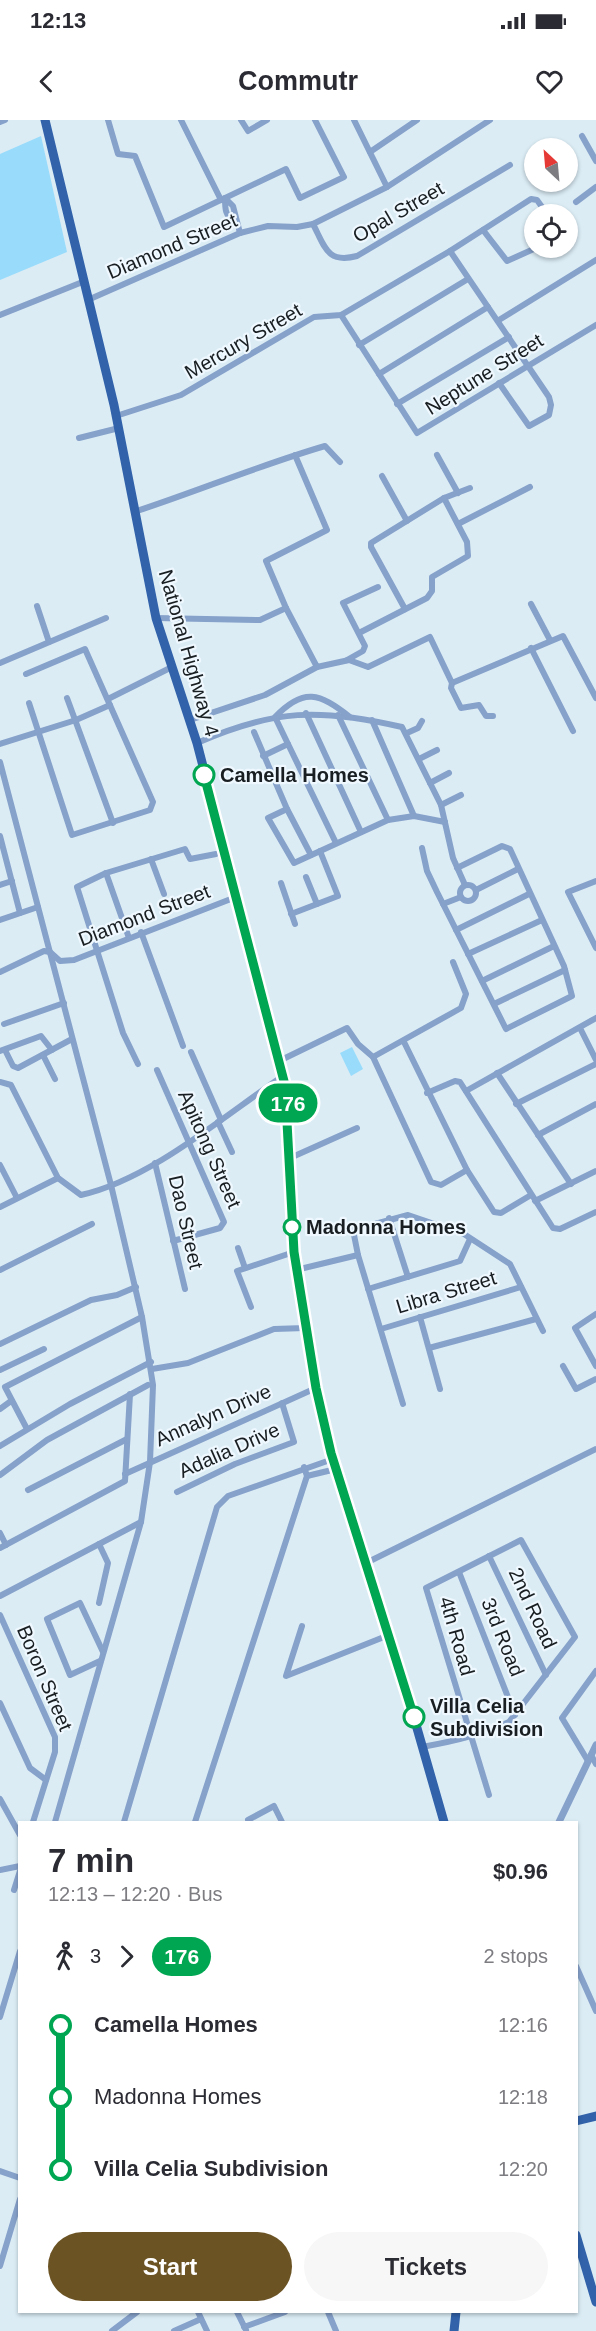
<!DOCTYPE html>
<meta charset="utf-8">
<style>
body{margin:0;font-family:Arial,sans-serif;background:#f7f7f7;color:#2b2b33;height:100vh;display:flex;flex-direction:column;font-size:22px;white-space:nowrap}
*{box-sizing:border-box;margin:0}
p{font-size:20px;color:#7c7c81}
.icon{flex:none;width:33px;height:33px;fill:none;stroke:currentColor;stroke-width:2;stroke-linecap:round;stroke-linejoin:round}
.map{position:relative;flex:1;overflow:hidden}
.details{position:absolute;left:18px;top:1701px;width:560px;height:492px;display:flex;flex-direction:column;background:#fff;border-radius:0px;box-shadow:0 2px 4px #0004}
.details>*{flex:none}
.badge{padding:0 12px;border-radius:20px;font-size:21px;line-height:39px}
.needle{width:39px;rotate:334deg}
.buttons{position:absolute;left:524px;top:18px;display:grid;gap:12px}
.buttons a{display:grid;place-items:center;width:54px;height:54px;border-radius:50%;background:#fff;box-shadow:0 2px 4px #0004;font-size:30px}
.map>.badge{position:absolute;translate:-50% -50%;box-shadow:0 0 0 3px #fff}
.legs{display:flex;align-items:center;gap:9px;height:66px;padding:0 30px;font-size:20px}
.legs p{margin-inline-start:auto}
.summary{display:flex;align-items:center;justify-content:space-between;height:102px;padding:0 30px}
h1{font-size:33px;font-weight:700;line-height:45px}
.action{display:flex;gap:12px;margin-top:auto;padding:12px 30px}
.action a{flex:1;height:69px;border-radius:36px;background:#6b5324;color:#fff;font-size:24px;font-weight:700;line-height:69px;text-align:center}
.action a+a{background:#f7f7f7;color:#2b2b33}
ul{padding:0 30px;list-style:none}
li{display:flex;align-items:center;gap:21px;height:72px;font-size:22px}
li i{display:grid;place-items:center;width:9px;height:100%;margin:0 8px;background:currentColor}
li i::after{content:'';width:15px;height:15px;margin:-8px;border:4px solid;border-radius:50%;background:#fff}
li p{margin-inline-start:auto}
li:first-child i{background:linear-gradient(#0000 50%,currentColor 0)}
li:last-child i{background:linear-gradient(currentColor 50%,#0000 0)}
.status{display:flex;justify-content:space-between;align-items:center;height:42px;padding:0 30px;background:#fff;direction:ltr}
.status svg{height:16px;fill:currentColor}
header{display:flex;justify-content:space-between;align-items:center;height:78px;padding:0 30px;background:#fff;font-size:27px;font-weight:700}
.map>svg:first-child{display:block}
.green{fill:#98dbfb}
.lines{fill:none;stroke-linecap:round;stroke-linejoin:round}
.minor{stroke:#86a1ca;stroke-width:6}
.tertiary{stroke:#86a1ca;stroke-width:7}
.primary{stroke:#3162aa;stroke-width:9}
.line-1-casing{stroke:#fff;stroke-width:14}
.line-1{stroke:#00a651;stroke-width:9}
.stop-1-dot{fill:#fff;stroke:#00a651;stroke-width:3}
.labels{text-anchor:middle;dominant-baseline:central;stroke-width:4.5;stroke-linejoin:round;paint-order:stroke}
.street-label{font-size:20px;fill:#181e21;stroke:#eef8fe}
.stop-label{font-size:20px;font-weight:bold;fill:#181e21;stroke:#eef8fe;text-anchor:start}
</style>
<div class="status"><b>12:13</b><svg viewBox="0 0 49 12"><path d="M0 12V9h3v3zM5 12V6h3v6zM10 12V3h3v9zM15 12V0h3v12zM26 1h20v11H26zM47 4h2v5h-2z"/></svg></div>
<header><svg class="icon" aria-label="back" viewBox="0 0 24 24"><path d="M15 5l-7 7 7 7"/></svg>Commutr<svg class="icon" aria-label="heart" viewBox="0 0 24 24"><path d="M12 20l-8-8c-3-5 5-10 8-4 3-6 11-1 8 4z"/></svg></header>
<div class="map">
<svg width="596" height="2211" viewBox="0 0 596 2211">
<rect width="100%" height="100%" fill="#dbecf5"/>
<g class="green">
<path d="M 41,16 L 67,132 L 0,160 L 0,34 Z"/>
<path d="M 352,927 L 363,949 L 351,956 L 340,933 Z"/>
</g>
<g class="lines">
<g class="minor">
<path d="M 108,0 L 118,34 L 135,36 L 164,107 L 286,49 L 300,78 L 344,57 L 315,0"/>
<path d="M 181,0 L 221,80"/>
<path d="M 241,0 L 248,11 L 267,0"/>
<path d="M 354,0 L 387,67"/>
<path d="M 0,2 L 5,0"/>
<path d="M 582,16 L 596,41"/>
<path d="M 370,32 L 417,0"/>
<path d="M 576,82 L 596,67"/>
<path d="M 235,102 C 225,96 225,89 225,78 L 233,86 L 240,113"/>
<path d="M 313,104 C 325,127 327,144 357,136 L 510,45"/>
<path d="M 483,110 L 507,141 L 536,128"/>
<path d="M 450,131 L 531,79 L 537,80 L 547,94"/>
<path d="M 90,179 L 240,113 L 268,106 L 297,107 L 313,104 L 387,67 L 490,0"/>
<path d="M 0,195 L 85,161"/>
<path d="M 341,195 L 417,313 L 596,205"/>
<path d="M 499,200 L 596,140"/>
<path d="M 359,225 L 468,159"/>
<path d="M 379,254 L 488,187"/>
<path d="M 397,284 L 509,217"/>
<path d="M 116,296 L 181,275 L 314,197 L 341,195 L 450,131 L 549,277 L 551,285 L 549,295 L 529,306 L 499,263"/>
<path d="M 79,318 L 119,308"/>
<path d="M 437,335 L 458,373"/>
<path d="M 382,356 L 407,401"/>
<path d="M 134,392 C 198,371 260,345 325,326 L 340,342"/>
<path d="M 458,404 L 530,367"/>
<path d="M 531,484 L 550,520"/>
<path d="M 37,486 L 49,522"/>
<path d="M 286,488 L 266,441 L 327,410 L 295,335"/>
<path d="M 405,489 L 371,427 L 371,423 L 444,378 L 470,368"/>
<path d="M 156,498 L 260,500 L 286,488 L 317,547 L 349,540 L 368,547 L 430,517 L 452,563 L 563,516 L 596,578"/>
<path d="M 359,513 L 427,478 L 432,471 L 432,457 L 468,436 L 467,422 L 444,378"/>
<path d="M 531,528 L 573,611"/>
<path d="M 347,540 L 363,531 L 365,526 L 343,483 L 378,467"/>
<path d="M 0,543 L 106,498"/>
<path d="M 26,554 L 85,529 L 153,682 L 150,690 L 72,715 L 29,583"/>
<path d="M 452,563 L 451,568 L 461,588 L 479,585 L 486,596 L 493,596"/>
<path d="M 67,578 L 113,703"/>
<path d="M 108,579 L 172,547"/>
<path d="M 306,593 L 361,712"/>
<path d="M 338,595 L 388,700"/>
<path d="M 190,600 L 265,575 L 317,547"/>
<path d="M 372,600 L 414,696"/>
<path d="M 254,612 L 287,689 L 311,735"/>
<path d="M 407,613 L 418,608 L 422,601"/>
<path d="M 197,623 C 274,589 320,588 402,607 L 441,685 L 453,738 L 465,765"/>
<path d="M 0,624 L 76,600 L 110,585"/>
<path d="M 288,624 L 336,723"/>
<path d="M 263,636 L 288,624 L 275,597 C 304,567 319,573 350,597"/>
<path d="M 419,639 L 437,630"/>
<path d="M 0,642 L 111,1065 L 142,1197 L 153,1265 L 150,1342 L 141,1402 L 55,1702"/>
<path d="M 430,663 L 449,653"/>
<path d="M 441,685 L 461,675"/>
<path d="M 287,689 L 268,698 L 294,743 L 388,700 L 414,696 L 445,702"/>
<path d="M 0,716 L 20,793"/>
<path d="M 422,728 L 427,751 L 437,772 L 506,909 L 572,876 L 564,846 L 510,729 L 502,726 L 457,748"/>
<path d="M 151,739 L 164,774"/>
<path d="M 106,753 L 129,818"/>
<path d="M 306,757 L 317,784"/>
<path d="M 596,761 L 568,772 L 596,828"/>
<path d="M 281,763 L 295,804"/>
<circle cx="468" cy="773" r="8"/>
<path d="M 0,765 L 12,761"/>
<path d="M 476,770 L 518,749"/>
<path d="M 443,784 L 461,777"/>
<path d="M 291,794 L 338,776 L 320,731"/>
<path d="M 0,800 L 38,787"/>
<path d="M 456,810 L 529,774"/>
<path d="M 141,812 L 183,926"/>
<path d="M 468,834 L 542,800"/>
<path d="M 0,852 L 44,831 L 50,832 L 60,841 L 74,840 L 236,777"/>
<path d="M 482,861 L 554,826"/>
<path d="M 494,884 L 565,850"/>
<path d="M 4,904 L 64,883"/>
<path d="M 580,908 L 596,940"/>
<path d="M 404,922 L 467,1050 L 494,1092 L 501,1093 L 531,1075"/>
<path d="M 5,930 L 13,946 L 18,948 L 72,919"/>
<path d="M 0,931 L 41,916 L 52,930"/>
<path d="M 191,932 L 221,1000"/>
<path d="M 43,935 L 55,959"/>
<path d="M 373,937 L 461,888 L 466,874 L 453,842"/>
<path d="M 279,941 L 347,908 L 358,924 L 373,937 L 431,1062 L 441,1065 L 467,1050"/>
<path d="M 138,944 L 123,913 L 77,767 L 106,753 L 185,729 L 190,739 L 216,734"/>
<path d="M 157,950 L 224,1102 L 220,1108 L 173,1121"/>
<path d="M 497,953 L 571,1064"/>
<path d="M 0,962 L 11,965 L 58,1058 L 81,1075 C 150,1060 225,995 283,956"/>
<path d="M 466,971 L 596,898"/>
<path d="M 427,973 L 455,961 L 460,962 L 553,1108 L 560,1109 L 596,1092"/>
<path d="M 516,984 L 596,944"/>
<path d="M 218,1002 L 232,1032"/>
<path d="M 538,1015 L 596,984"/>
<path d="M 290,1038 L 357,1008"/>
<path d="M 155,1043 L 185,1169"/>
<path d="M 0,1045 L 17,1078"/>
<path d="M 535,1081 L 596,1051"/>
<path d="M 0,1087 L 58,1058"/>
<path d="M 389,1098 L 408,1157"/>
<path d="M 238,1128 L 245,1148"/>
<path d="M 0,1150 L 92,1104"/>
<path d="M 296,1150 L 358,1135"/>
<path d="M 368,1169 L 460,1141 L 470,1119"/>
<path d="M 251,1187 L 237,1151 L 294,1132"/>
<path d="M 596,1194 L 575,1208 L 596,1246"/>
<path d="M 420,1197 L 440,1269"/>
<path d="M 381,1209 L 521,1167"/>
<path d="M 0,1224 L 91,1180 L 117,1175 L 136,1167"/>
<path d="M 429,1228 L 536,1199"/>
<path d="M 563,1246 L 576,1269 L 596,1259"/>
<path d="M 152,1249 L 188,1243 L 274,1209 L 305,1208"/>
<path d="M 0,1250 L 44,1229"/>
<path d="M 403,1284 L 358,1135 L 353,1110 L 408,1095 L 464,1114 L 510,1144 L 543,1211"/>
<path d="M 0,1289 L 11,1281"/>
<path d="M 27,1309 L 5,1267 L 142,1197"/>
<path d="M 0,1326 L 70,1284 L 151,1242"/>
<path d="M 125,1354 L 316,1268"/>
<path d="M 0,1355 L 47,1320 L 148,1265"/>
<path d="M 307,1356 L 336,1349"/>
<path d="M 28,1370 L 127,1319"/>
<path d="M 177,1372 L 235,1344 L 294,1322 L 282,1283"/>
<path d="M 0,1413 L 6,1425"/>
<path d="M 99,1424 L 108,1443 L 99,1483"/>
<path d="M 0,1428 L 125,1361 L 130,1274"/>
<path d="M 489,1436 L 546,1555"/>
<path d="M 366,1443 L 596,1329"/>
<path d="M 459,1452 L 515,1595"/>
<path d="M 0,1476 L 141,1402"/>
<path d="M 0,1495 L 55,1617 L 55,1632 L 33,1702"/>
<path d="M 302,1506 L 286,1556 L 389,1515"/>
<path d="M 100,1541 L 70,1555 L 47,1499 L 80,1483 L 103,1532"/>
<path d="M 0,1583 L 30,1648 L 46,1660"/>
<path d="M 422,1627 C 451,1622 483,1615 509,1602 L 575,1517 L 521,1420 L 426,1468 L 489,1675"/>
<path d="M 591,1635 L 596,1644"/>
<path d="M 588,1641 L 562,1598 L 596,1551"/>
<path d="M 0,1679 L 20,1715"/>
<path d="M 124,1702 L 217,1387 L 228,1376 L 333,1339"/>
<path d="M 195,1702 L 307,1356 L 304,1347"/>
<path d="M 249,1702 L 248,1700 L 274,1686 L 282,1702"/>
<path d="M 0,1750 L 20,1746"/>
<path d="M 14,1770 L 20,1751"/>
<path d="M 576,1846 L 596,1891"/>
<path d="M 0,1897 L 20,1831"/>
<path d="M 0,2051 L 20,2058"/>
<path d="M 0,2146 L 20,2079"/>
<path d="M 198,2192 L 207,2211"/>
<path d="M 237,2192 L 246,2210"/>
<path d="M 328,2192 L 336,2211"/>
<path d="M 244,2207 L 285,2192"/>
<path d="M 112,2211 L 137,2192"/>
<path d="M 174,2211 L 201,2199"/>
</g>
<path class="tertiary" d="M 559,1702 L 596,1625"/>
<g class="primary">
<path d="M 45,0 L 114,285 L 156,498 L 197,623 L 284,959 L 289,1002 L 294,1132 L 316,1268 L 331,1333 L 398,1542 L 444,1702"/>
<path d="M 576,2001 L 596,1996"/>
<path d="M 576,2115 L 596,2182"/>
<path d="M 454,2211 L 456,2192"/>
</g>
</g>
<g class="lines">
<defs>
<path id="line-1" d="M 204,655 L 285,965 L 294,1132 L 316,1268 L 331,1333 L 414,1597"/>
</defs>
<use href="#line-1" class="line-1-casing"/>
<use href="#line-1" class="line-1"/>
</g>
<g class="stop-1-dot">
<circle cx="204" cy="655" r="10"/>
<circle cx="292" cy="1107" r="8"/>
<circle cx="414" cy="1597" r="10"/>
</g>
<g class="labels">
<g class="street-label">
<text transform="translate(398 92) rotate(-30)">Opal Street</text>
<text transform="translate(172 126) rotate(-23)">Diamond Street</text>
<text transform="translate(243 221) rotate(-30)">Mercury Street</text>
<text transform="translate(484 254) rotate(-32)">Neptune Street</text>
<text transform="translate(189 533) rotate(74)">National Highway 4</text>
<text transform="translate(144 795) rotate(-21)">Diamond Street</text>
<text transform="translate(210 1029) rotate(66)">Apitong Street</text>
<text transform="translate(186 1102) rotate(77)">Dao Street</text>
<text transform="translate(446 1172) rotate(-17)">Libra Street</text>
<text transform="translate(213 1295) rotate(-24)">Annalyn Drive</text>
<text transform="translate(229 1330) rotate(-24)">Adalia Drive</text>
<text transform="translate(533 1488) rotate(65)">2nd Road</text>
<text transform="translate(457 1516) rotate(74)">4th Road</text>
<text transform="translate(503 1517) rotate(68)">3rd Road</text>
<text transform="translate(45 1558) rotate(67)">Boron Street</text>
</g>
<g class="stop-label">
<text x="220" y="655">Camella Homes</text>
<text x="306" y="1107">Madonna Homes</text>
<text x="430" y="1586">Villa Celia<tspan x="430" dy="23">Subdivision</tspan></text>
</g>
</g>
</svg>
<div class="buttons">
<a><svg class="needle" viewBox="-14 -14 28 28"><path d="M0-13l5 13h-10z" fill="#e53935"/><path d="M0 13l5-13h-10z" fill="#7c7c81"/></svg></a>
<a><svg class="icon" aria-label="locate" viewBox="0 0 24 24"><circle cx="12" cy="12" r="6"/><path d="M12 2v4M12 18v4M2 12h4M18 12h4"/></svg></a>
</div>
<b class="badge" style="left:288px;top:983px;background:#00a651;color:#fff">176</b>
<section class="details">
<div class="summary"><div><h1>7 min</h1><p>12:13 – 12:20 · Bus</p></div><b>$0.96</b></div>
<div class="legs"><svg class="icon" aria-label="walk" viewBox="0 0 24 24"><circle cx="13" cy="4" r="2"/><path d="M13 8l-2 6 4 7M11 14l-3 7M7 12l3-4h3l4 4"/></svg>3<svg class="icon" aria-label="forward" viewBox="0 0 24 24"><path d="M9 5l7 7-7 7"/></svg><b class="badge" style="background:#00a651;color:#fff">176</b><p>2 stops</p></div>
<ul>
<li><i style="color:#00a651"></i><b>Camella Homes</b><p>12:16</p></li>
<li><i style="color:#00a651"></i><span>Madonna Homes</span><p>12:18</p></li>
<li><i style="color:#00a651"></i><b>Villa Celia Subdivision</b><p>12:20</p></li>
</ul>
<div class="action"><a>Start</a><a>Tickets</a></div>
</section>
</div>
